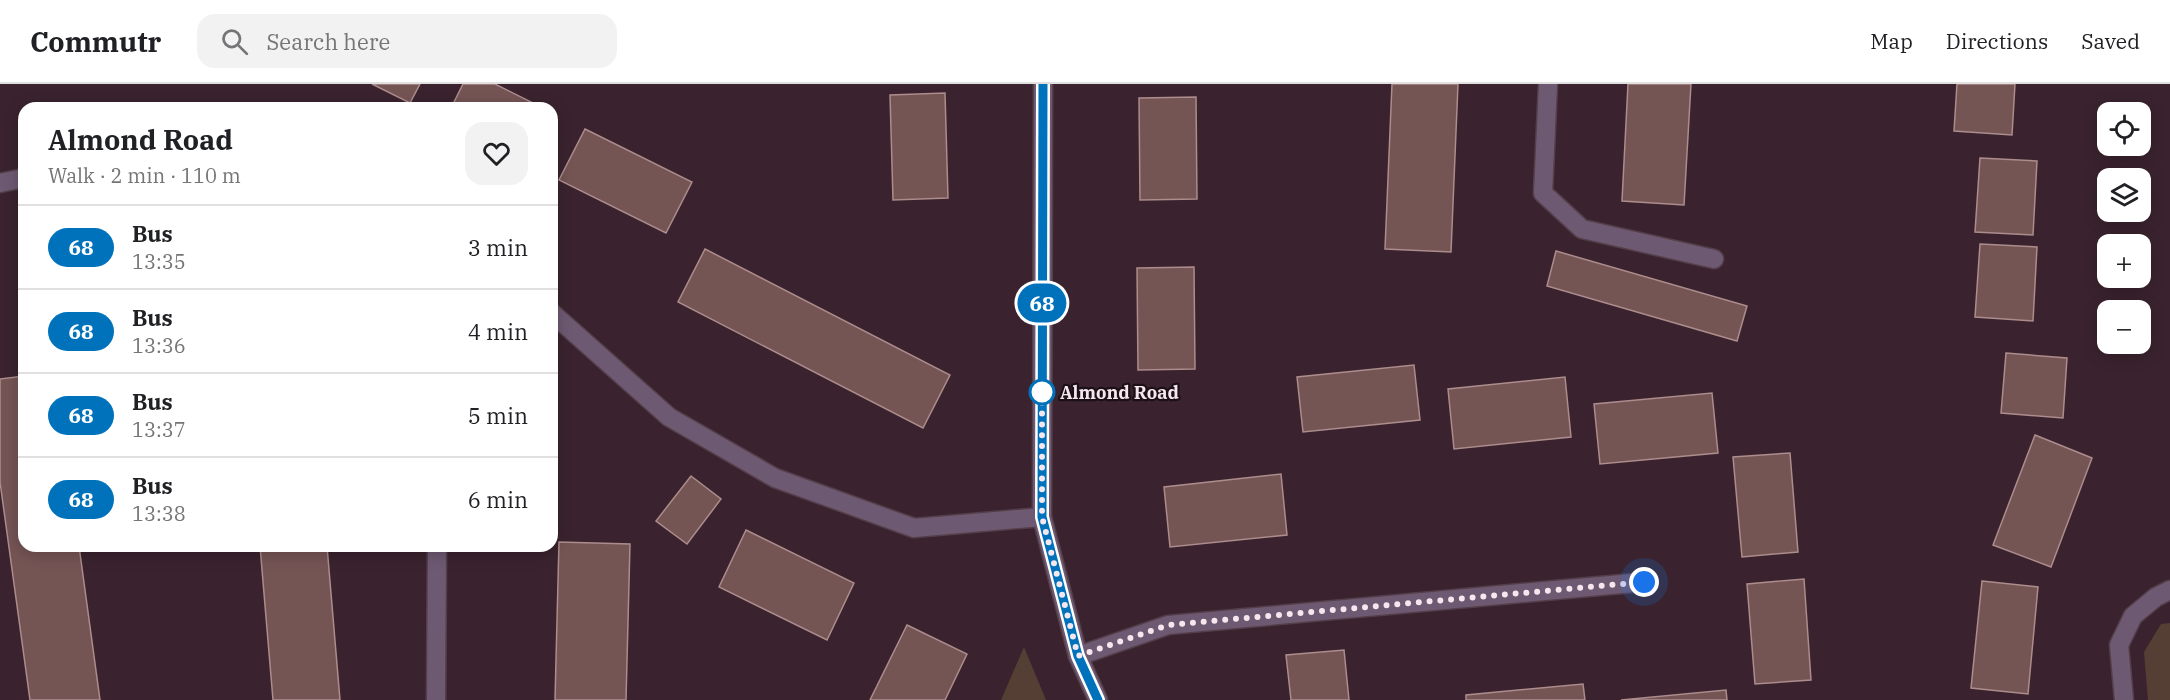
<!DOCTYPE html>
<meta charset="utf-8">
<style>
body{margin:0;font-family:"IBM Plex Serif",serif;background:#f2f2f2;color:#202124;height:100vh;display:flex;flex-direction:column;font-size:22px;white-space:nowrap}
*{box-sizing:border-box;margin:0}
p{font-size:20px;color:#757577}
.icon{flex:none;width:33px;height:33px;fill:none;stroke:currentColor;stroke-width:2;stroke-linecap:round;stroke-linejoin:round}
.map{position:relative;flex:1;overflow:hidden}
.side{position:absolute;left:18px;top:18px;width:540px;height:450px;display:flex;flex-direction:column;background:#fff;border-radius:18px;box-shadow:0 3px 15px #0003}
.side>*{flex:none}
.badge{padding:0 12px;border-radius:20px;font-size:21px;line-height:39px}
.buttons{position:absolute;left:2097px;top:18px;display:grid;gap:12px}
.buttons a{display:grid;place-items:center;width:54px;height:54px;border-radius:12px;background:#fff;box-shadow:0 3px 15px #0003;font-size:30px}
.you{position:absolute;width:30px;height:30px;margin:-15px;border:4px solid #fff;border-radius:50%;background:#1a73e8;box-shadow:0 0 0 9px #1a73e833}
.map>.badge{position:absolute;translate:-50% -50%;box-shadow:0 0 0 3px #fff}
.round{display:grid;place-items:center;flex:none;width:63px;height:63px;border-radius:18px;background:#f2f2f2}
.head{display:flex;align-items:center;justify-content:space-between;height:102px;padding:0 30px}
h1{font-size:28px;font-weight:700;line-height:45px}
ul{padding:0;list-style:none}
li{display:flex;align-items:center;gap:18px;height:84px;padding:0 30px;border-top:2px solid #e0e0e0}
li div{flex:1}
li b{display:block;font-size:22px}
li em{font-style:normal}
li .badge{min-width:66px;font-weight:700;text-align:center}
header{display:flex;align-items:center;gap:36px;box-sizing:border-box;height:84px;padding:0 30px;background:#fff;border-bottom:2px solid #e0e0e0}
header strong{font-size:28px}
nav{display:flex;gap:33px;margin-inline-start:auto;font-size:21px}
.search{width:420px;height:54px;background:#f2f2f2;display:flex;align-items:center;gap:15px;box-sizing:border-box;padding:0 21px;border-radius:18px;color:#757577;font-size:22px}
.map>svg:first-child{display:block}
.green{fill:#553f34}
.building{fill:#755454;stroke:#ac8c8c;stroke-width:1.5}
.lines{fill:none;stroke-linecap:round;stroke-linejoin:round}
.lane-casing{stroke:#543e49;stroke-width:21}
.street-casing{stroke:#543e49;stroke-width:21}
.lane{stroke:#6e5972;stroke-width:18}
.street{stroke:#6e5972;stroke-width:18}
.line-casing{stroke:#fff;stroke-width:14}
.line{stroke:#0072bc;stroke-width:9}
.walk{stroke:#f6e6ed;stroke-width:6;stroke-dasharray:0 10.8}
.stop-dot{fill:#fff;stroke:#0072bc;stroke-width:3}
.labels{text-anchor:middle;dominant-baseline:central;stroke-width:4.5;stroke-linejoin:round;paint-order:stroke}
.stop-label{font-size:18px;font-weight:bold;fill:#f6e6ed;stroke:#1b1015;text-anchor:start}
</style>
<header>
<strong>Commutr</strong>
<div class="search"><svg class="icon" aria-label="search" viewBox="0 0 24 24"><circle cx="10" cy="10" r="6"/><path d="M15 15l6 6"/></svg>Search here</div>
<nav><a>Map</a><a>Directions</a><a>Saved</a></nav>
</header>
<div class="map">
<svg width="2170" height="616" viewBox="0 0 2170 616">
<rect width="100%" height="100%" fill="#3a232e"/>
<g class="green">
<path d="M 2170,539 L 2170,616 L 2148,616 L 2144,568 L 2161,540 Z"/>
<path d="M 1024,563 L 1046,616 L 1001,616 Z"/>
</g>
<g class="building">
<path d="M 372,0 L 420,0 L 410,19 Z"/>
<path d="M 463,0 L 495,0 L 543,24 L 451,24 Z"/>
<path d="M 1392,0 L 1458,0 L 1451,168 L 1385,165 Z"/>
<path d="M 1628,0 L 1691,0 L 1684,121 L 1622,117 Z"/>
<path d="M 1957,0 L 2015,0 L 2012,51 L 1954,47 Z"/>
<path d="M 945,9 L 948,114 L 893,116 L 890,11 Z"/>
<path d="M 1196,13 L 1197,115 L 1140,116 L 1139,14 Z"/>
<path d="M 585,45 L 692,98 L 666,149 L 559,96 Z"/>
<path d="M 1980,74 L 2037,77 L 2033,151 L 1975,148 Z"/>
<path d="M 1980,160 L 2037,163 L 2033,237 L 1975,233 Z"/>
<path d="M 705,165 L 950,291 L 923,344 L 678,218 Z"/>
<path d="M 1556,167 L 1747,222 L 1737,257 L 1547,202 Z"/>
<path d="M 1194,183 L 1195,285 L 1138,286 L 1137,184 Z"/>
<path d="M 2006,269 L 2067,274 L 2063,334 L 2001,329 Z"/>
<path d="M 1414,281 L 1420,336 L 1303,348 L 1297,293 Z"/>
<path d="M 24,292 L 24,462 L 79,462 L 100,616 L 30,616 L 0,398 L 0,295 Z"/>
<path d="M 1565,293 L 1571,353 L 1454,365 L 1448,305 Z"/>
<path d="M 1712,309 L 1718,369 L 1600,380 L 1594,320 Z"/>
<path d="M 2035,351 L 2092,374 L 2051,483 L 1993,461 Z"/>
<path d="M 1790,369 L 1798,468 L 1742,473 L 1733,373 Z"/>
<path d="M 1281,390 L 1287,451 L 1170,463 L 1164,403 Z"/>
<path d="M 691,392 L 721,415 L 687,460 L 656,437 Z"/>
<path d="M 746,446 L 854,499 L 827,556 L 719,503 Z"/>
<path d="M 559,458 L 630,460 L 626,616 L 555,616 Z"/>
<path d="M 260,462 L 327,462 L 340,616 L 273,616 Z"/>
<path d="M 1804,495 L 1811,596 L 1755,600 L 1747,500 Z"/>
<path d="M 1982,497 L 2038,503 L 2028,610 L 1971,604 Z"/>
<path d="M 907,541 L 967,570 L 945,616 L 870,616 Z"/>
<path d="M 1344,566 L 1349,616 L 1291,616 L 1286,571 Z"/>
<path d="M 1583,600 L 1585,616 L 1466,616 L 1466,611 Z"/>
<path d="M 1726,606 L 1727,616 L 1621,616 Z"/>
</g>
<g class="lines">
<defs>
<path id="lane" d="M 2124,616 L 2119,561 L 2133,532 L 2156,513 L 2170,506"/>
<g id="street">
<path d="M 1043,0 L 1042,433 L 1078,572 L 1098,616"/>
<path d="M 1548,0 L 1543,109 L 1582,145 L 1714,175"/>
<path d="M 0,99 L 24,94"/>
<path d="M 552,229 L 669,333 L 775,394 L 914,444 L 1042,433"/>
<path d="M 1078,572 L 1168,541 L 1644,498"/>
<path d="M 436,616 L 437,462"/>
</g>
</defs>
<use href="#lane" class="lane-casing"/>
<use href="#street" class="street-casing"/>
<use href="#lane" class="lane"/>
<use href="#street" class="street"/>
</g>
<g class="lines">
<defs>
<path id="line" d="M 1043,0 L 1042,433 L 1078,572 L 1098,616"/>
</defs>
<use href="#line" class="line-casing"/>
<use href="#line" class="line"/>
<path class="walk" d="M 1042,308 L 1042,433 L 1078,572 L 1168,541 L 1644,498"/>
</g>
<circle class="stop-dot" cx="1042" cy="308" r="12"/>
<g class="labels">
<g class="stop-label">
<text x="1060" y="308">Almond Road</text>
</g>
</g>
</svg>
<div class="buttons">
<a><svg class="icon" aria-label="locate" viewBox="0 0 24 24"><circle cx="12" cy="12" r="6"/><path d="M12 2v4M12 18v4M2 12h4M18 12h4"/></svg></a>
<a><svg class="icon" aria-label="layers" viewBox="0 0 24 24"><path d="M12 4l9 5-9 5-9-5zM3 14l9 5 9-5"/></svg></a>
<a>+</a>
<a>−</a>
</div>
<div class="you" style="left:1644px;top:498px"></div>
<b class="badge" style="left:1042px;top:219px;background:#0072bc;color:#fff">68</b>
<section class="side">
<div class="head"><div><h1>Almond Road</h1><p>Walk · 2 min · 110 m</p></div><a class="round"><svg class="icon" aria-label="heart" viewBox="0 0 24 24"><path d="M12 20l-8-8c-3-5 5-10 8-4 3-6 11-1 8 4z"/></svg></a></div>
<ul>
<li><span class="badge" style="background:#0072bc;color:#fff">68</span><div><b>Bus</b><p>13:35</p></div><em>3 min</em></li>
<li><span class="badge" style="background:#0072bc;color:#fff">68</span><div><b>Bus</b><p>13:36</p></div><em>4 min</em></li>
<li><span class="badge" style="background:#0072bc;color:#fff">68</span><div><b>Bus</b><p>13:37</p></div><em>5 min</em></li>
<li><span class="badge" style="background:#0072bc;color:#fff">68</span><div><b>Bus</b><p>13:38</p></div><em>6 min</em></li>
</ul>
</section>
</div>
